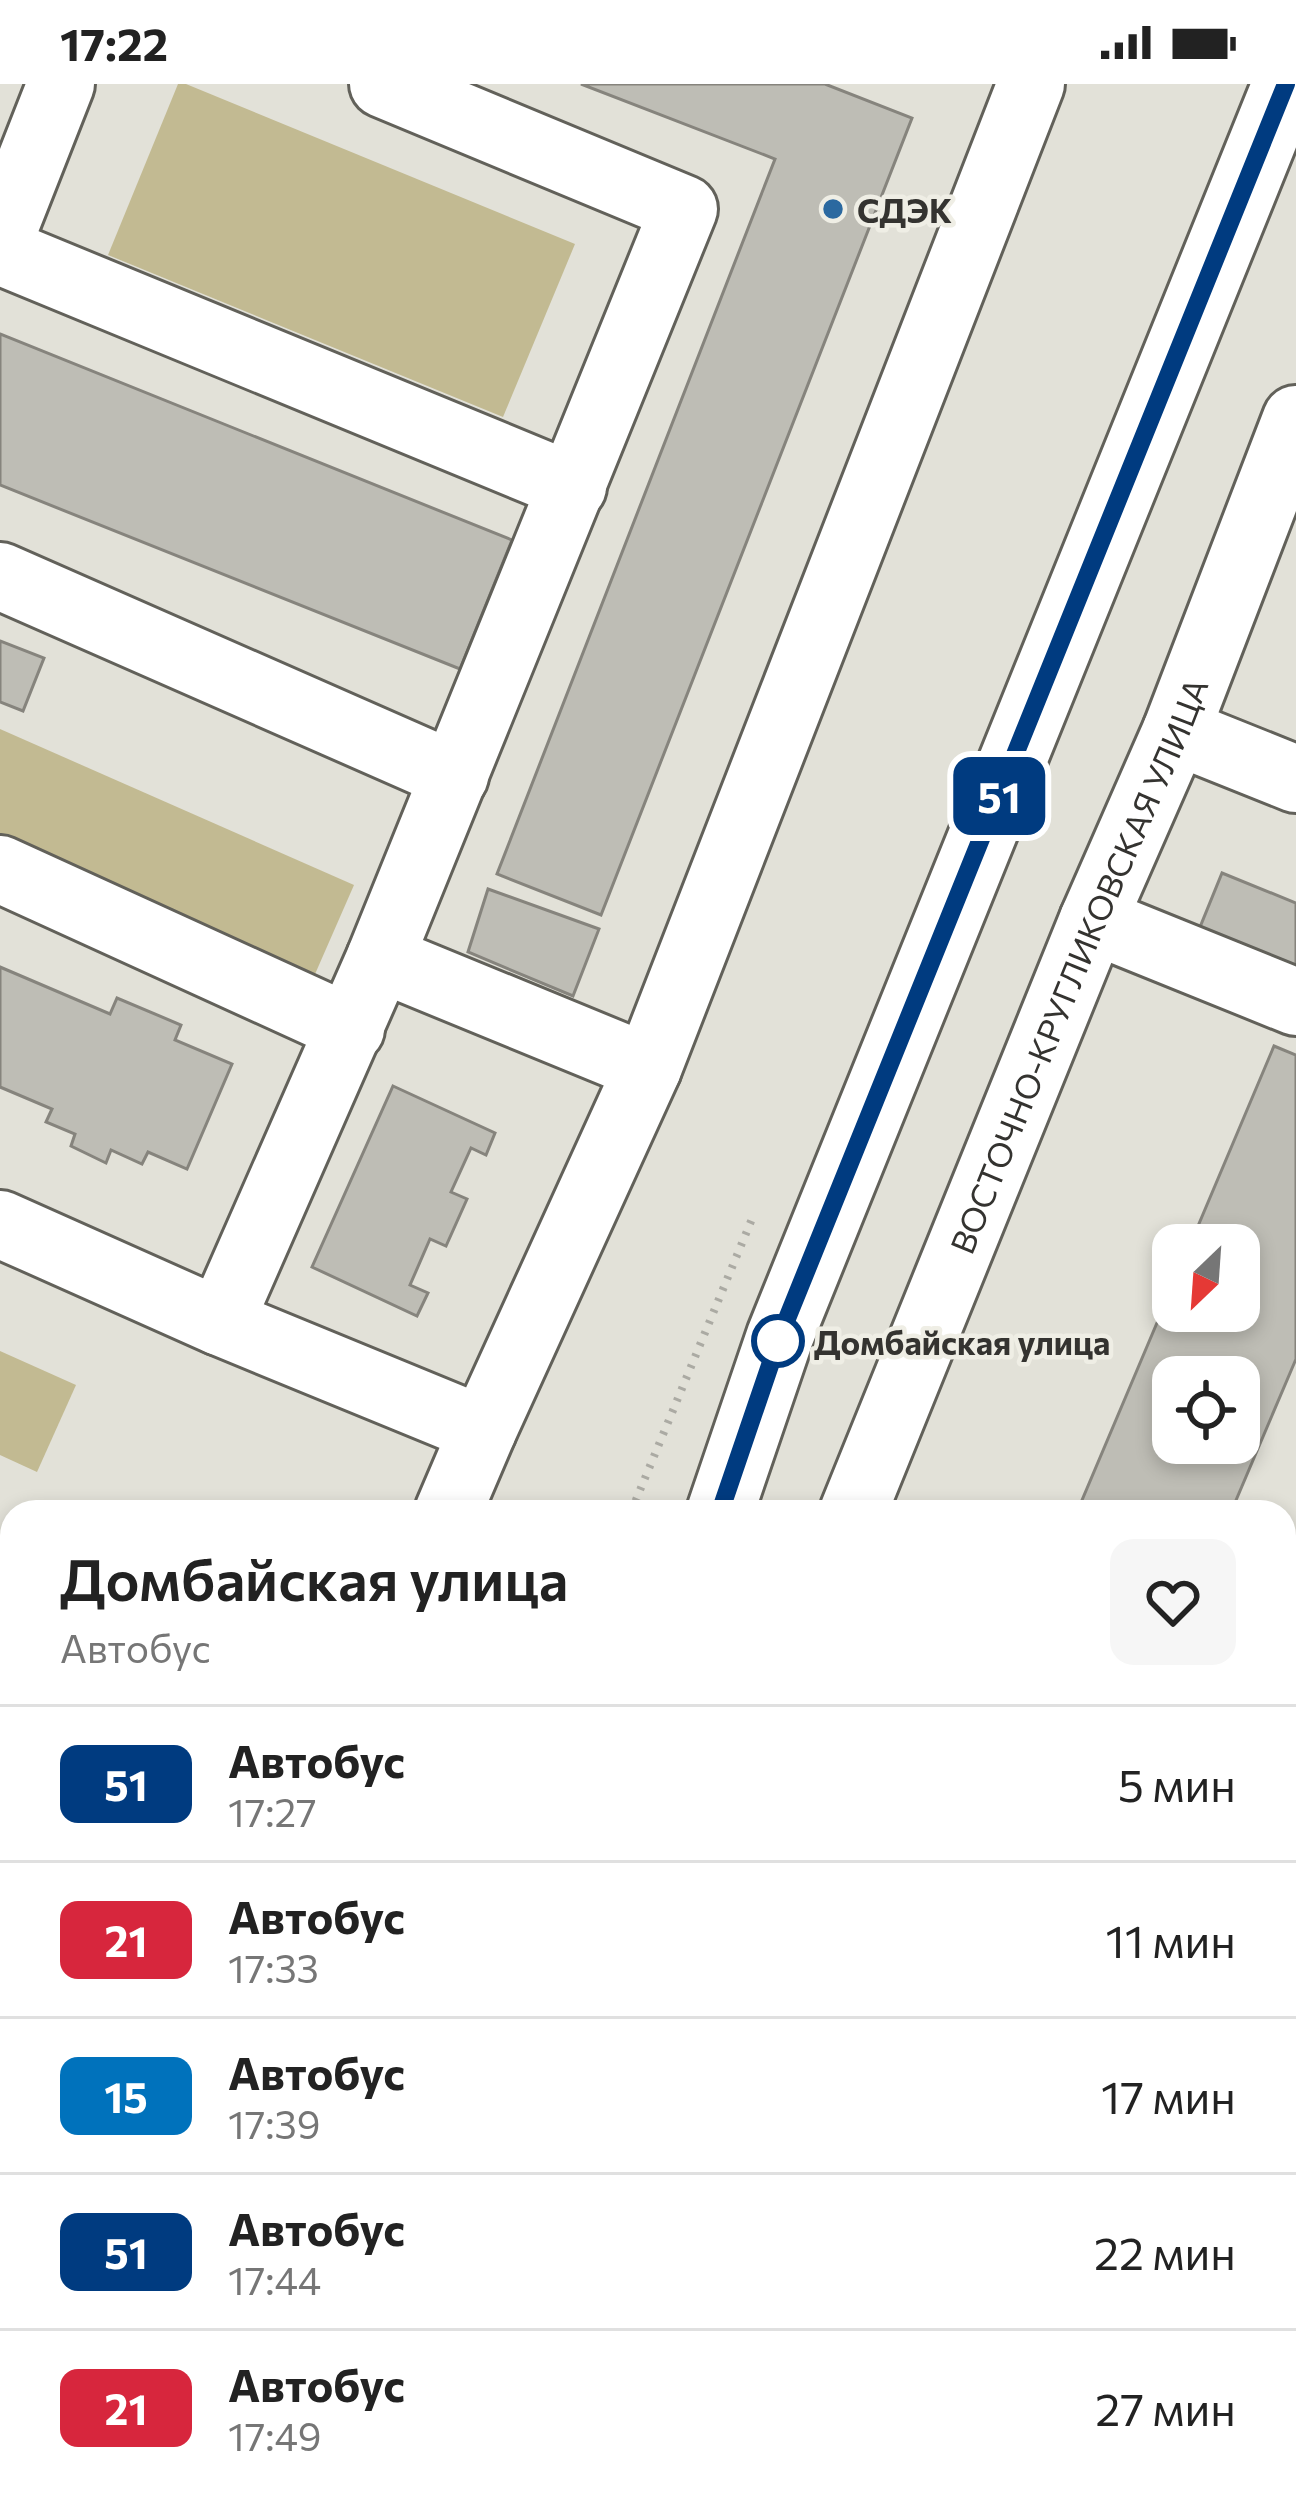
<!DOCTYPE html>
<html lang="ru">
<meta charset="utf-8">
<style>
body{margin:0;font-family:Commissioner,sans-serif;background:#f6f6f6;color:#222;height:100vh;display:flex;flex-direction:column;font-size:45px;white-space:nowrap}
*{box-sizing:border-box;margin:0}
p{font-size:39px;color:#767676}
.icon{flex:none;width:66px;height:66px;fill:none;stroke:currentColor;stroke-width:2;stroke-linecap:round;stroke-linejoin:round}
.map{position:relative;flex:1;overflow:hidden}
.drawer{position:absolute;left:0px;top:1416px;width:1296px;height:1008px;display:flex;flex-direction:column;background:#fff;border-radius:36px 36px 0 0;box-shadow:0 6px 18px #0003}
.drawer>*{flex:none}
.badge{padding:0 24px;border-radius:18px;font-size:42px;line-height:78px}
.needle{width:78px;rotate:205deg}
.buttons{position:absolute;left:1152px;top:1140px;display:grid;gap:24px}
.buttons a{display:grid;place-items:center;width:108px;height:108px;border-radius:24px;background:#fff;box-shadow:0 6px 18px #0003;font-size:60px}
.map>.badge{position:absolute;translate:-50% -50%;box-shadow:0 0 0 6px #fff}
.round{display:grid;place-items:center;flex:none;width:126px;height:126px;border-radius:24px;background:#f6f6f6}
.headline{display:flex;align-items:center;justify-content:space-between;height:204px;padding:0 60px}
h1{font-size:57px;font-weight:600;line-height:90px}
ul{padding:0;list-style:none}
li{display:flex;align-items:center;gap:36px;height:156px;padding:0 60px;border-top:3px solid #e0e0e0}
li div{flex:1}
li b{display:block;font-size:45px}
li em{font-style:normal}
li .badge{min-width:132px;font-weight:700;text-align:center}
.status{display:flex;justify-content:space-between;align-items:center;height:84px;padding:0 60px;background:#fff;direction:ltr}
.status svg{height:33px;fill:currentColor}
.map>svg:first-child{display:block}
.green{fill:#c2ba92}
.building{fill:#bebdb5;stroke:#86847d;stroke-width:3;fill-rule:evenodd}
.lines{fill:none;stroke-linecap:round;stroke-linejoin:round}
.minor-casing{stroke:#62615a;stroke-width:72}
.path{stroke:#abaaa3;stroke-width:8;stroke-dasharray:3 9;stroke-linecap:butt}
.minor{stroke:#fff;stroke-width:66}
.line-casing{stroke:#fff;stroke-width:27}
.line{stroke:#003b80;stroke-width:18}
.poi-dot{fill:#2b69a0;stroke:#efeee5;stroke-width:4.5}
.stop-dot{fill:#fff;stroke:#003b80;stroke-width:6}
.labels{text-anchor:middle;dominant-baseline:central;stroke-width:9;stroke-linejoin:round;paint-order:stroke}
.poi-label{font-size:33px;font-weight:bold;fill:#343330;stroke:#efeee5;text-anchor:start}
.street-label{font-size:33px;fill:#343330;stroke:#efeee5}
.stop-label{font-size:33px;font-weight:bold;fill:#343330;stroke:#efeee5;text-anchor:start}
</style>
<div class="status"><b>17:22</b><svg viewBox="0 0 49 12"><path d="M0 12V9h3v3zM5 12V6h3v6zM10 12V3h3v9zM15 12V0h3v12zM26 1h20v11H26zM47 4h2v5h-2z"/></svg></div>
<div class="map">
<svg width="1296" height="2424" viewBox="0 0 1296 2424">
<rect width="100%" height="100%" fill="#e2e1d8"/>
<g class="green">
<path d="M 178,0 L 186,0 L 575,160 L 503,333 L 108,171 Z"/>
<path d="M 0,645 L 354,801 L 312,897 L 0,759 Z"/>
<path d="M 0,1267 L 76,1301 L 37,1388 L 0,1371 Z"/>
</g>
<g class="building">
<path d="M 581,0 L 825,0 L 912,34 L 601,831 L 497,790 L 775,75 Z"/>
<path d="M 0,250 L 512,456 L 460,585 L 0,401 Z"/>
<path d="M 0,557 L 44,574 L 23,627 L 0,618 Z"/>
<path d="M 1222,789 L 1296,819 L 1296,893 L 1196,853 Z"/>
<path d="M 488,805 L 599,845 L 573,912 L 468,868 Z"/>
<path d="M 0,883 L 110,930 L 117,914 L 181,941 L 175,956 L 232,980 L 187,1085 L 148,1068 L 142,1080 L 111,1066 L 106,1079 L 71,1062 L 75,1050 L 46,1038 L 52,1025 L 0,1003 Z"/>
<path d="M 1274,962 L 1296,971 L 1296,1275 L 1231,1428 L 1077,1428 L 1173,1201 L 1173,1227 L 1239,1227 L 1239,1161 L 1190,1161 ZM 1173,1293 L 1239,1293 L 1239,1359 L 1173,1359 Z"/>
<path d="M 393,1002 L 495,1049 L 486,1071 L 471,1064 L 451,1108 L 467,1115 L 446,1162 L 430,1155 L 410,1201 L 428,1209 L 417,1232 L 312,1183 Z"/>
<path d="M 0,1527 L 12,1539 L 12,1619 L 0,1607 Z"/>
<path d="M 0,1744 L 12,1757 L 12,1919 L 0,1907 Z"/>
<path d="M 1296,1816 L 1296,1903 L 1284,1897 L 1284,1839 Z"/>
<path d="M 1296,2002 L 1296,2041 L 1287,2037 L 1296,2047 L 1296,2145 L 1284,2136 L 1284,2028 Z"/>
<path d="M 1284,2181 L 1296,2187 L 1296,2324 L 1284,2318 Z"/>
<path d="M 0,2347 L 12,2352 L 12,2412 L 80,2412 L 75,2424 L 0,2424 Z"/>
</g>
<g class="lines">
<defs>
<g id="minor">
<path d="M 0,155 L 61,0"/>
<path d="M 0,167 L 573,403"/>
<path d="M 0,492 L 455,692"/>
<path d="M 1176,647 L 1296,695"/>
<path d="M 0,785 L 351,945"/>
<path d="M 1093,836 L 1296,918"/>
<path d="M 380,874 L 648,984"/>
<path d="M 0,1140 L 220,1238 L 380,874 L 684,125 L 383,0"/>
<path d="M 220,1238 L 483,1346 L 648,984 L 1031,0"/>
<path d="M 448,1428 L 483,1346"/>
<path d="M 720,1428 L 780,1252 L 1286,0"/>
<path id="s1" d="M 853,1428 L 1093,836 L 1176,647 L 1296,335"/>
<path d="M 1284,1559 L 1296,1531"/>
<path d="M 0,2156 L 12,2162"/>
<path d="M 1284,2158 L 1296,2165"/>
<path d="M 566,2412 L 569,2424"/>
<path d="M 1162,2412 L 1185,2424"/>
<path d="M 244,2424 L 249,2412"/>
<path d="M 675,2424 L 678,2412"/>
</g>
</defs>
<use href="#minor" class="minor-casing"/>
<g class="path">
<path d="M 631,1428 L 754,1130"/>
<path d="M 1284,2381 L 1291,2384 L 1296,2400"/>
<path d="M 1069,2412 L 1092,2424"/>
</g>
<use href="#minor" class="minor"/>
</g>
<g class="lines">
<defs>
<path id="line" d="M 720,1428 L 780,1252 L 1286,0"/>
</defs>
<use href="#line" class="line-casing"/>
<use href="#line" class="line"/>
</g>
<circle class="poi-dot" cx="833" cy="125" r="12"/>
<circle class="stop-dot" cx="778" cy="1257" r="24"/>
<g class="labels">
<g class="poi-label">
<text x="857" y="125">СДЭК</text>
</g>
<g class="street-label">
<text stroke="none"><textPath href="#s1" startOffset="591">ВОСТОЧНО-КРУГЛИКОВСКАЯ УЛИЦА</textPath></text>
</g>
<g class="stop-label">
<text x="814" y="1257">Домбайская улица</text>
</g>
</g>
</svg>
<div class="buttons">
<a><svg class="needle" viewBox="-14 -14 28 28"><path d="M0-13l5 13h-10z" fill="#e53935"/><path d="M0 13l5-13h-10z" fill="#767676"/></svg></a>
<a><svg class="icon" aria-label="locate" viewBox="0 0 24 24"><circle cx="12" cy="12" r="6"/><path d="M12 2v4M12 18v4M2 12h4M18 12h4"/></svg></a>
</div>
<b class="badge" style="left:999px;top:712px;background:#003b80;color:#fff">51</b>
<section class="drawer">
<div class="headline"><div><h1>Домбайская улица</h1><p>Автобус</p></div><a class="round"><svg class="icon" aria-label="heart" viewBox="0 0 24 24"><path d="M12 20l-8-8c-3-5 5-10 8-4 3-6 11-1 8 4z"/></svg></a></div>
<ul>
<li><span class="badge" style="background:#003b80;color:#fff">51</span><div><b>Автобус</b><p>17:27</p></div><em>5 мин</em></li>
<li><span class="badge" style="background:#d7263d;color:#fff">21</span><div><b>Автобус</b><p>17:33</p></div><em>11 мин</em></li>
<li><span class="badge" style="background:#0072bc;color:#fff">15</span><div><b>Автобус</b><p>17:39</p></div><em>17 мин</em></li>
<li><span class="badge" style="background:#003b80;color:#fff">51</span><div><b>Автобус</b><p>17:44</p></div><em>22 мин</em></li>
<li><span class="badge" style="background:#d7263d;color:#fff">21</span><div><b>Автобус</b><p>17:49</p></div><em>27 мин</em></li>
</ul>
</section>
</div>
